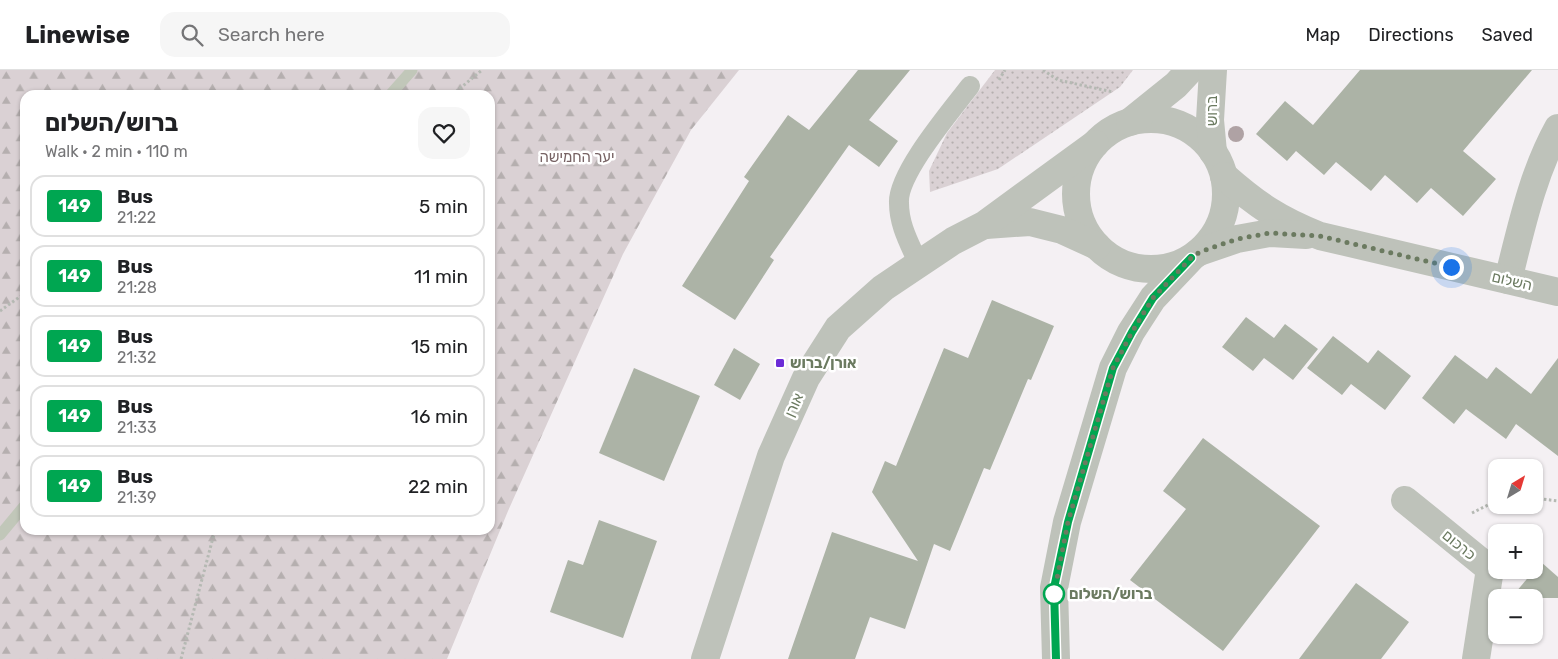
<!DOCTYPE html>
<meta charset="utf-8">
<style>
body{margin:0;font-family:Rubik,"Noto Sans Hebrew",sans-serif;background:#f6f6f6;color:#202124;height:100vh;display:flex;flex-direction:column;font-size:19px;white-space:nowrap}
*{box-sizing:border-box;margin:0}
p{font-size:16px;color:#757577}
.icon{flex:none;width:28px;height:28px;fill:none;stroke:currentColor;stroke-width:2;stroke-linecap:round;stroke-linejoin:round}
.map{position:relative;flex:1;overflow:hidden}
.sheet{position:absolute;left:20px;top:20px;width:475px;height:445px;display:flex;flex-direction:column;background:#fff;border-radius:15px;box-shadow:0 1px 4px #0004}
.sheet>*{flex:none}
.badge{padding:0 10px;border-radius:4px;font-size:18px;line-height:32px}
.needle{width:32px;rotate:38deg}
.fabs{position:absolute;left:1488px;top:389px;display:grid;gap:10px}
.fabs a{display:grid;place-items:center;width:55px;height:55px;border-radius:10px;background:#fff;box-shadow:0 1px 4px #0004;font-size:25px}
.you{position:absolute;width:25px;height:25px;margin:-12px;border:4px solid #fff;border-radius:50%;background:#1a73e8;box-shadow:0 0 0 8px #1a73e833}
.map>.badge{position:absolute;translate:-50% -50%;box-shadow:0 0 0 2px #fff}
.round{display:grid;place-items:center;flex:none;width:52px;height:52px;border-radius:15px;background:#f6f6f6}
.head{display:flex;align-items:center;justify-content:space-between;height:85px;padding:0 25px}
h1{font-size:24px;font-weight:700;line-height:38px}
ul{padding:0;list-style:none}
li{display:flex;align-items:center;gap:15px;height:62px;margin:0 10px 8px;padding:0 15px;border:2px solid #e0e0e0;border-radius:15px}
li div{flex:1}
li b{display:block;font-size:19px}
li em{font-style:normal}
li .badge{min-width:55px;font-weight:700;text-align:center}
header{display:flex;align-items:center;gap:30px;box-sizing:border-box;height:70px;padding:0 25px;background:#fff;border-bottom:1px solid #e0e0e0}
header strong{font-size:24px}
nav{display:flex;gap:28px;margin-inline-start:auto;font-size:18px}
.search{width:350px;height:45px;background:#f6f6f6;display:flex;align-items:center;gap:12px;box-sizing:border-box;padding:0 18px;border-radius:15px;color:#757577;font-size:19px}
.map>svg:first-child{display:block}
.forest{fill:url(#forest-firs);fill-rule:evenodd}
.park{fill:url(#park-dots)}
.lines{fill:none;stroke-linecap:round;stroke-linejoin:round}
.stream{stroke:#c1c7b9;stroke-width:11}
.building{fill:#acb3a6}
.path{stroke:#b5b9b3;stroke-width:3;stroke-dasharray:2.5 2.5;stroke-linecap:butt}
.service{stroke:#bec2ba;stroke-width:20}
.minor{stroke:#bec2ba;stroke-width:28}
.tertiary{stroke:#bec2ba;stroke-width:28}
.tree{fill:#afa2a4}
.line-casing{stroke:#fff;stroke-width:11}
.line{stroke:#00a651;stroke-width:8}
.walk{stroke:#6b7a60;stroke-width:5;stroke-dasharray:0 9}
.poi-dot{fill:#6c2cd7;stroke:#fff;stroke-width:2}
.stop-dot{fill:#fff;stroke:#00a651;stroke-width:2.5}
.labels{text-anchor:middle;dominant-baseline:central;stroke-width:5;stroke-linejoin:round;paint-order:stroke}
.street-label{font-size:15px;fill:#6b7a60;stroke:#fff}
.park-label{font-size:15px;fill:#776364;stroke:#fff}
.poi-label{font-size:15px;font-weight:bold;fill:#6b7a60;stroke:#fff;text-anchor:start}
.stop-label{font-size:15px;font-weight:bold;fill:#6b7a60;stroke:#fff;text-anchor:start}
</style>
<header>
<strong>Linewise</strong>
<div class="search"><svg class="icon" aria-label="search" viewBox="0 0 24 24"><circle cx="10" cy="10" r="6"/><path d="M15 15l6 6"/></svg>Search here</div>
<nav><a>Map</a><a>Directions</a><a>Saved</a></nav>
</header>
<div class="map">
<svg width="1558" height="589" viewBox="0 0 1558 589">
<defs>
<pattern id="forest-firs" width="22" height="20" patternUnits="userSpaceOnUse" patternTransform="scale(1.25)"><rect width="22" height="20" fill="#dad1d4"/><path d="M5 1l3.5 6h-7zM16 11l3.5 6h-7z" fill="#b5afaf"/></pattern>
<pattern id="park-dots" width="8" height="8" patternUnits="userSpaceOnUse" patternTransform="scale(1.25)"><rect width="8" height="8" fill="#dad1d4"/><path d="M2 2h.1M6 6h.1" fill="none" stroke="#b5afaf" stroke-width="1.8" stroke-linecap="round"/></pattern>
</defs>
<rect width="100%" height="100%" fill="#f4f0f3"/>
<path class="forest" d="M 0,0 L 739,0 L 691,60 L 623,184 L 508,441 L 447,589 L 0,589 ZM 25,25 L 490,25 L 490,460 L 25,460 Z"/>
<path class="park" d="M 995,0 L 1133,0 L 1120,17 L 998,99 L 930,122 L 929,101 L 947,63 Z"/>
<g class="lines">
<g class="stream">
<path d="M 390,25 L 412,0"/>
<path d="M 0,465 L 25,435"/>
</g>
</g>
<g class="building">
<path d="M 858,0 L 910,0 L 869,50 L 898,71 L 879,97 L 849,75 L 770,187 L 774,190 L 735,250 L 682,216 L 749,111 L 744,107 L 788,45 L 809,60 Z"/>
<path d="M 1360,0 L 1532,0 L 1463,81 L 1496,109 L 1463,146 L 1431,118 L 1417,133 L 1385,105 L 1371,121 L 1336,92 L 1324,105 L 1296,81 L 1287,91 L 1256,64 L 1285,31 L 1313,55 Z"/>
<path d="M 992,230 L 1054,256 L 1031,310 L 1028,309 L 990,400 L 984,398 L 950,481 L 934,474 L 905,559 L 870,547 L 855,589 L 788,589 L 832,462 L 918,491 L 872,422 L 885,391 L 896,396 L 944,278 L 968,288 Z"/>
<path d="M 1246,247 L 1274,268 L 1285,254 L 1318,279 L 1293,310 L 1264,288 L 1253,301 L 1222,277 Z"/>
<path d="M 1333,266 L 1368,293 L 1378,280 L 1411,306 L 1385,340 L 1351,314 L 1342,325 L 1307,298 Z"/>
<path d="M 734,278 L 760,294 L 740,330 L 714,315 Z"/>
<path d="M 1455,285 L 1487,309 L 1496,297 L 1531,324 L 1558,288 L 1558,386 L 1516,354 L 1506,369 L 1466,339 L 1454,354 L 1422,328 Z"/>
<path d="M 634,298 L 700,326 L 664,411 L 599,383 Z"/>
<path d="M 1203,368 L 1320,456 L 1223,581 L 1130,510 L 1186,439 L 1163,421 Z"/>
<path d="M 599,450 L 657,471 L 623,568 L 550,542 L 568,490 L 583,495 Z"/>
<path d="M 1541,492 L 1558,507 L 1558,528 L 1511,528 Z"/>
<path d="M 1356,513 L 1409,552 L 1381,589 L 1299,589 Z"/>
</g>
<g class="lines">
<g class="path">
<path d="M 1043,0 L 1058,10 L 1113,22"/>
<path d="M 999,10 L 1005,0"/>
<path d="M 452,25 L 482,0"/>
<path d="M 0,241 L 25,223"/>
<path d="M 1534,428 L 1558,431"/>
<path d="M 1472,443 L 1496,431"/>
<path d="M 181,589 L 215,460"/>
</g>
<path class="service" d="M 919,195 C 910,174 899,156 899,133 C 897,104 951,41 970,16"/>
<g class="minor">
<path d="M 1508,210 C 1521,159 1532,105 1558,58"/>
<path d="M 1405,430 L 1490,499 L 1476,589"/>
</g>
<g class="tertiary">
<circle cx="1151" cy="124" r="75"/>
<path d="M 1130,52 L 1176,15 L 1190,0"/>
<path d="M 1213,82 L 1210,50 L 1213,0"/>
<path d="M 1224,106 C 1257,135 1279,150 1320,166 L 1558,222"/>
<path d="M 986,155 L 1030,152 L 1062,160 L 1097,176"/>
<path d="M 1199,182 L 1237,169 L 1270,163 L 1306,165"/>
<path d="M 705,589 L 771,386 L 806,308 L 838,258 L 883,218 L 953,171 L 984,155 L 1095,74"/>
<path d="M 1056,589 L 1054,518 L 1067,452 L 1113,298 L 1131,262 L 1153,228 L 1190,189"/>
</g>
</g>
<circle class="tree" cx="1236" cy="64" r="8"/>
<g class="lines">
<defs>
<path id="line" d="M 1056,589 L 1054,518 L 1068,452 L 1113,298 L 1132,262 L 1153,228 L 1191,188"/>
</defs>
<use href="#line" class="line-casing"/>
<use href="#line" class="line"/>
<path class="walk" d="M 1054,524 L 1068,452 L 1113,298 L 1132,262 L 1153,228 L 1191,188 L 1200,182 L 1237,169 L 1270,163 L 1320,166 L 1451,197"/>
</g>
<rect class="poi-dot" x="775" y="288" width="10" height="10" rx="2.5"/>
<circle class="stop-dot" cx="1054" cy="524" r="10"/>
<g class="labels">
<g class="street-label">
<text transform="translate(1212 41) rotate(-90)">ברוש</text>
<text transform="translate(1512 211) rotate(13)">השלום</text>
<text transform="translate(794 335) rotate(-66)">אורן</text>
<text transform="translate(1459 475) rotate(39)">כרכום</text>
</g>
<g class="park-label">
<text x="577" y="87">יער החמישה</text>
</g>
<g class="poi-label">
<text x="790" y="293">אורן/ברוש</text>
</g>
<g class="stop-label">
<text x="1069" y="524">ברוש/השלום</text>
</g>
</g>
</svg>
<div class="fabs">
<a><svg class="needle" viewBox="-14 -14 28 28"><path d="M0-13l5 13h-10z" fill="#e53935"/><path d="M0 13l5-13h-10z" fill="#757577"/></svg></a>
<a>+</a>
<a>−</a>
</div>
<div class="you" style="left:1451px;top:197px"></div>
<section class="sheet">
<div class="head"><div><h1>ברוש/השלום</h1><p>Walk · 2 min · 110 m</p></div><a class="round"><svg class="icon" aria-label="heart" viewBox="0 0 24 24"><path d="M12 20l-8-8c-3-5 5-10 8-4 3-6 11-1 8 4z"/></svg></a></div>
<ul>
<li><span class="badge" style="background:#00a651;color:#fff">149</span><div><b>Bus</b><p>21:22</p></div><em>5 min</em></li>
<li><span class="badge" style="background:#00a651;color:#fff">149</span><div><b>Bus</b><p>21:28</p></div><em>11 min</em></li>
<li><span class="badge" style="background:#00a651;color:#fff">149</span><div><b>Bus</b><p>21:32</p></div><em>15 min</em></li>
<li><span class="badge" style="background:#00a651;color:#fff">149</span><div><b>Bus</b><p>21:33</p></div><em>16 min</em></li>
<li><span class="badge" style="background:#00a651;color:#fff">149</span><div><b>Bus</b><p>21:39</p></div><em>22 min</em></li>
</ul>
</section>
</div>
